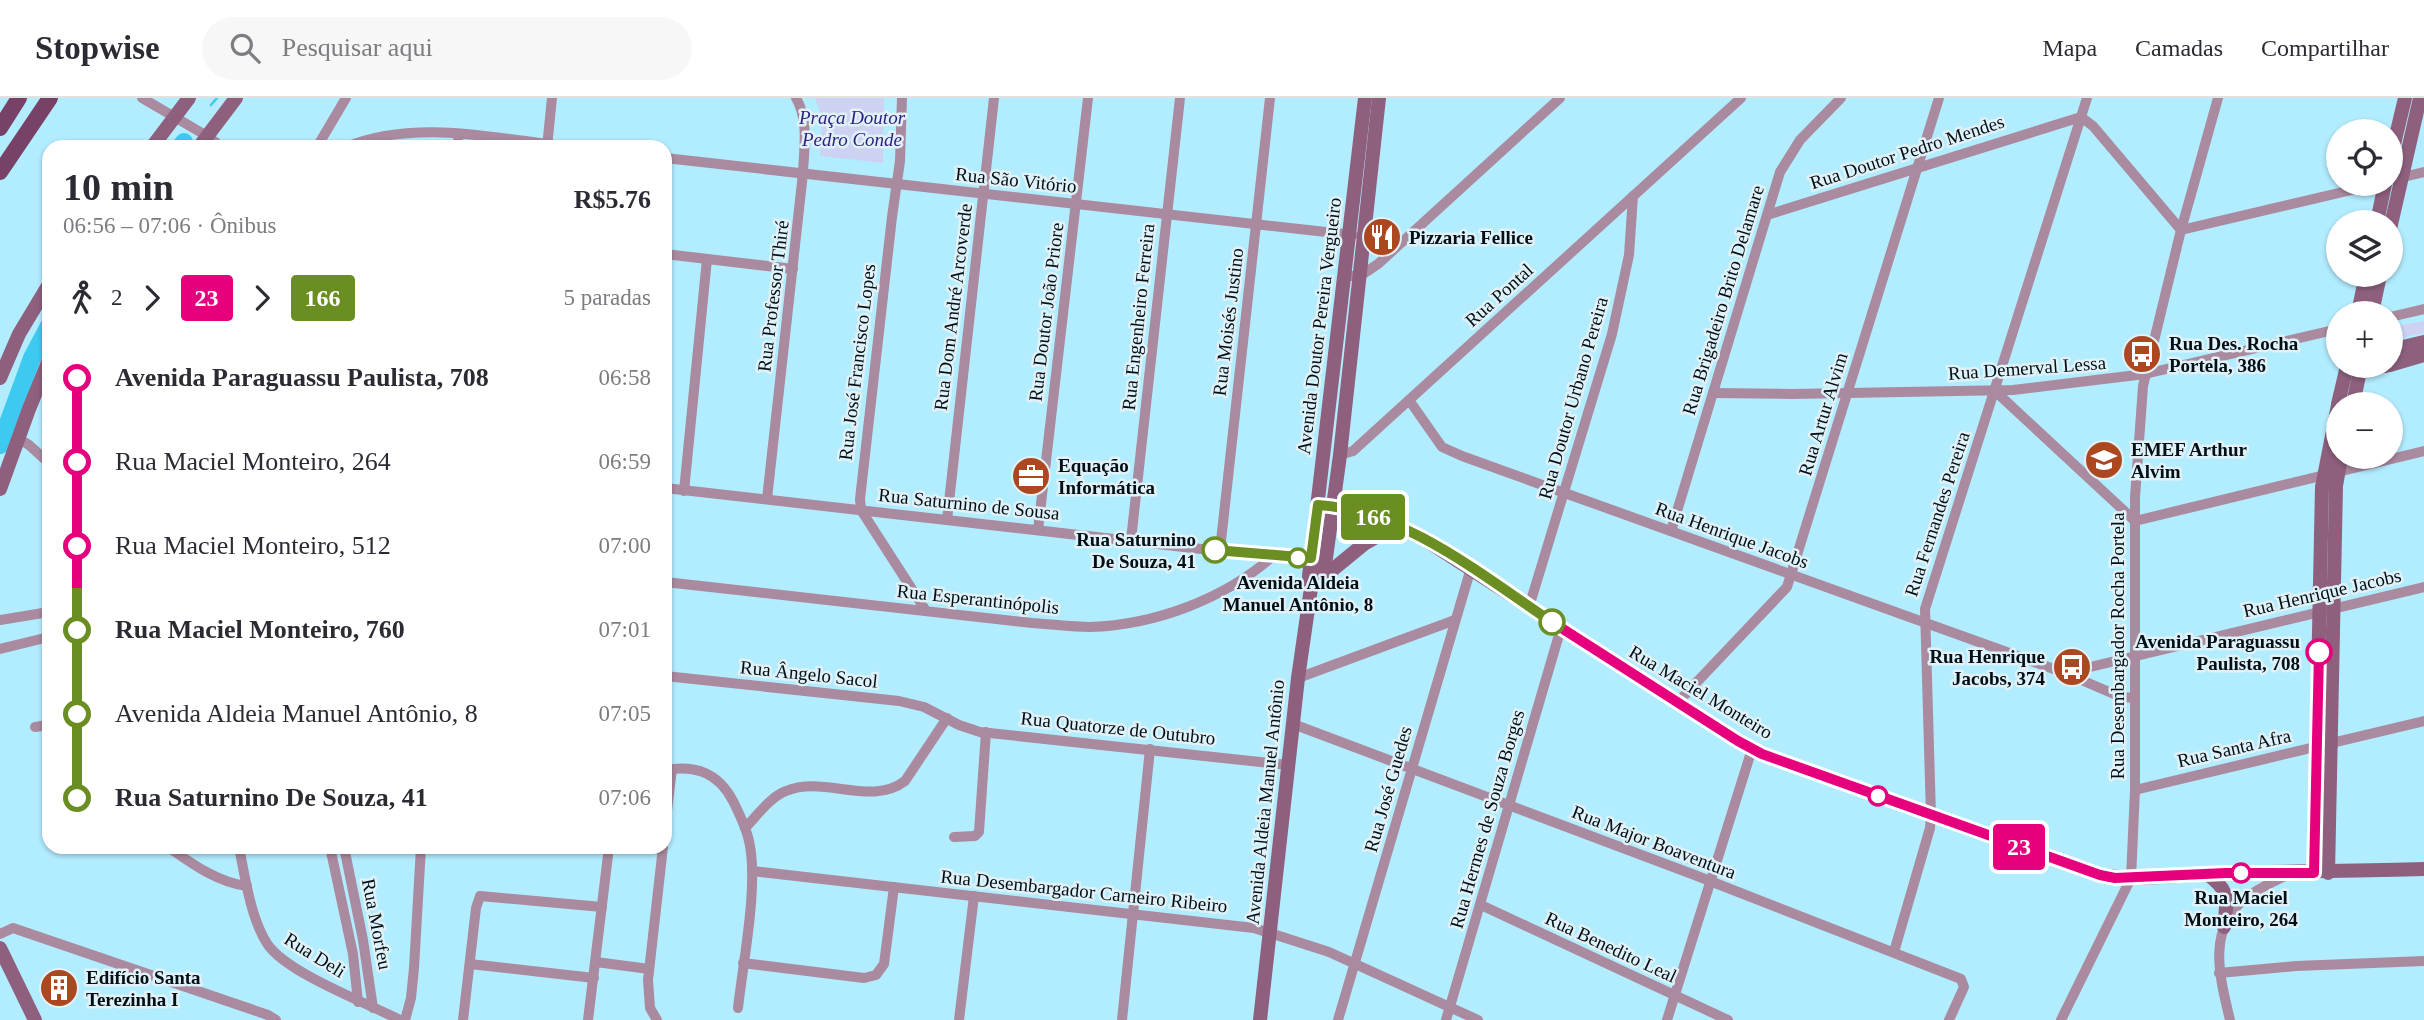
<!DOCTYPE html>
<html lang="pt">
<meta charset="utf-8">
<style>
body{margin:0;font-family:Georgia,serif;background:#f7f7f7;color:#2b2b33;height:100vh;display:flex;flex-direction:column;font-size:26px;white-space:nowrap}
*{box-sizing:border-box;margin:0}
p{font-size:23px;color:#7c7c81}
.icon{flex:none;width:38px;height:38px;fill:none;stroke:currentColor;stroke-width:2;stroke-linecap:round;stroke-linejoin:round}
.map{position:relative;flex:1;overflow:hidden}
.side{position:absolute;left:42px;top:42px;width:630px;height:714px;display:flex;flex-direction:column;background:#fff;border-radius:21px;box-shadow:0 2px 5px #0004}
.side>*{flex:none}
.badge{padding:0 14px;border-radius:5px;font-size:24px;line-height:46px}
.controls{position:absolute;left:2326px;top:21px;display:grid;gap:14px}
.controls a{display:grid;place-items:center;width:77px;height:77px;border-radius:50%;background:#fff;box-shadow:0 2px 5px #0004;font-size:35px}
.map>.badge{position:absolute;translate:-50% -50%;box-shadow:0 0 0 4px #fff}
.legs{display:flex;align-items:center;gap:10px;height:77px;padding:0 21px;font-size:23px}
.legs p{margin-inline-start:auto}
.head{display:flex;align-items:center;justify-content:space-between;height:119px;padding:0 21px}
h1{font-size:38px;font-weight:700;line-height:52px}
ul{padding:0 21px;list-style:none}
li{display:flex;align-items:center;gap:24px;height:84px;font-size:26px}
li i{display:grid;place-items:center;width:10px;height:100%;margin:0 9px;background:currentColor}
li i::after{content:'';width:18px;height:18px;margin:-9px;border:5px solid;border-radius:50%;background:#fff}
li p{margin-inline-start:auto}
li:first-child i{background:linear-gradient(#0000 50%,currentColor 0)}
li:last-child i{background:linear-gradient(currentColor 50%,#0000 0)}
header{display:flex;align-items:center;gap:42px;box-sizing:border-box;height:98px;padding:0 35px;background:#fff;border-bottom:2px solid #e1e1e2}
header strong{font-size:33px}
nav{display:flex;gap:38px;margin-inline-start:auto;font-size:24px}
.search{width:490px;height:63px;background:#f7f7f7;display:flex;align-items:center;gap:18px;box-sizing:border-box;padding:0 24px;border-radius:38px;color:#7c7c81;font-size:26px}
.map>svg:first-child{display:block}
.green{fill:#ced2f2}
.lines{fill:none;stroke-linecap:round;stroke-linejoin:round}
.stream{stroke:#3ecaf0;stroke-width:2.5}
.river{stroke:#3ecaf0;stroke-width:18}
.street{stroke:#aa8a9f;stroke-width:10}
.secondary{stroke:#8e607e;stroke-width:14}
.primary{stroke:#784267;stroke-width:16}
.line-1-casing{stroke:#fff;stroke-width:16}
.line-2-casing{stroke:#fff;stroke-width:16}
.line-1{stroke:#e6007e;stroke-width:10}
.line-2{stroke:#6b8e23;stroke-width:10}
.stop-2-dot{fill:#fff;stroke:#6b8e23;stroke-width:3.5}
.stop-1-dot{fill:#fff;stroke:#e6007e;stroke-width:3.5}
.labels{text-anchor:middle;dominant-baseline:central;stroke-width:5;stroke-linejoin:round;paint-order:stroke}
.park-label{font-size:19px;font-style:italic;fill:#2d1e82;stroke:#e0f2f8}
.street-label{font-size:19px;fill:#000e15;stroke:#e0f2f8}
.poi-label{font-size:19px;font-weight:bold;fill:#000e15;stroke:#e0f2f8;text-anchor:start}
.stop-label{font-size:19px;font-weight:bold;fill:#000e15;stroke:#e0f2f8;text-anchor:end}
</style>
<header>
<strong>Stopwise</strong>
<div class="search"><svg class="icon" aria-label="search" viewBox="0 0 24 24"><circle cx="10" cy="10" r="6"/><path d="M15 15l6 6"/></svg>Pesquisar aqui</div>
<nav><a>Mapa</a><a>Camadas</a><a>Compartilhar</a></nav>
</header>
<div class="map">
<svg width="2424" height="922" viewBox="0 0 2424 922">
<rect width="100%" height="100%" fill="#b2ecff"/>
<g class="green">
<path d="M 815,0 L 884,0 L 883,65 L 820,58 L 822,15 L 820,14 Z"/>
<path d="M 2424,223 L 2424,235 L 2391,242 L 2391,229 Z"/>
</g>
<g class="lines">
<path class="stream" d="M 211,7 L 217,0"/>
<g class="river">
<path d="M 180,49 L 184,44"/>
<path d="M 0,347 L 32,260 L 49,228"/>
</g>
<g class="street">
<path d="M 142,0 L 207,38 L 222,49"/>
<path d="M 902,0 L 900,63 L 892,119 L 860,401 L 861,412 L 926,513"/>
<path d="M 317,49 L 346,0"/>
<path d="M 346,49 C 416,20 498,41 571,49"/>
<path d="M 457,49 L 459,36"/>
<path d="M 547,49 L 552,0"/>
<path d="M 665,60 L 1353,137"/>
<path d="M 2390,82 L 2424,74"/>
<path d="M 1767,117 L 2081,19 L 2093,28 L 2181,132 L 2377,86"/>
<path d="M 665,156 L 793,171"/>
<path d="M 1345,178 L 1360,178 L 1378,166 L 1560,0"/>
<path d="M 2390,219 L 2424,211"/>
<path d="M 1995,293 L 2135,423"/>
<path d="M 1713,295 L 1792,296 L 2013,292 L 2145,276 L 2338,231"/>
<path d="M 1409,302 L 1442,349 L 1462,358 L 2065,575 L 2121,599 L 2135,600"/>
<path d="M 18,340 L 29,347 L 49,365"/>
<path d="M 1340,357 L 1353,353 L 1741,0"/>
<path d="M 665,390 L 1272,459 L 1311,460"/>
<path d="M 684,393 L 707,161"/>
<path d="M 767,401 L 803,75 C 804,51 809,22 796,0"/>
<path d="M 947,422 L 994,0"/>
<path d="M 2135,423 L 2424,353"/>
<path d="M 1038,432 L 1088,0"/>
<path d="M 1671,433 L 1780,74 L 1800,42 L 1841,0"/>
<path d="M 1131,442 L 1180,0"/>
<path d="M 1220,452 L 1270,0"/>
<path d="M 665,484 L 1032,525 C 1051,526 1071,529 1090,529 C 1155,527 1224,501 1272,459"/>
<path d="M 1529,509 L 1612,236 L 1629,157 L 1633,98"/>
<path d="M 0,522 L 49,514"/>
<path d="M 0,551 L 49,539"/>
<path d="M 2065,575 L 2424,489"/>
<path d="M 665,578 L 899,603 L 924,609 L 959,627 L 980,634 L 1288,667"/>
<path d="M 1298,580 L 1455,522"/>
<path d="M 1677,605 L 1787,489 L 1939,0"/>
<path d="M 1293,626 L 1692,776 L 1961,881 L 1964,889 L 1949,922"/>
<path d="M 35,629 L 49,627"/>
<path d="M 665,672 C 695,667 718,674 733,703 C 739,715 746,729 749,743 C 759,786 743,864 738,910"/>
<path d="M 2135,692 L 2424,623"/>
<path d="M 665,729 L 672,671"/>
<path d="M 745,730 C 757,718 770,699 786,693 C 824,677 871,709 905,683 L 947,620"/>
<path d="M 954,739 L 975,738 L 979,734 L 986,634"/>
<path d="M 168,749 C 191,765 218,785 247,788"/>
<path d="M 239,749 C 245,779 251,822 268,847 C 289,876 367,905 400,922"/>
<path d="M 330,749 L 353,856 L 358,904"/>
<path d="M 344,749 L 363,842 L 373,910"/>
<path d="M 752,773 L 1254,830 L 1329,854 L 1478,922"/>
<path d="M 1481,807 L 1728,922"/>
<path d="M 0,836 L 13,830 L 268,917 L 276,922"/>
<path d="M 1894,854 L 1930,730 L 1931,718 L 1925,511 L 2087,0"/>
<path d="M 596,864 L 649,871"/>
<path d="M 743,865 L 864,880 L 876,877 L 884,866 L 894,789"/>
<path d="M 470,866 L 594,880"/>
<path d="M 2219,875 L 2296,868 L 2424,863"/>
<path d="M 405,922 L 411,900 L 414,870 L 421,749"/>
<path d="M 463,922 L 476,810 L 480,798 L 602,809"/>
<path d="M 588,922 L 609,749"/>
<path d="M 657,922 L 650,910 L 648,882 L 663,749"/>
<path d="M 959,922 L 974,798"/>
<path d="M 1122,922 L 1150,651"/>
<path d="M 1338,922 L 1471,470"/>
<path d="M 1446,922 L 1561,530"/>
<path d="M 1667,922 L 1752,651"/>
<path d="M 2061,922 L 2131,780 L 2135,692 L 2135,399 L 2143,288 L 2181,132 L 2218,0"/>
<path d="M 2230,922 C 2220,880 2206,831 2246,800 C 2258,790 2275,783 2289,776"/>
</g>
<g class="secondary">
<path d="M 152,49 L 189,0"/>
<path d="M 199,49 L 236,0"/>
<path d="M 2390,63 L 2405,0"/>
<path d="M 2377,124 L 2385,86"/>
<path d="M 2390,131 L 2420,0"/>
<path d="M 2358,215 L 2366,177"/>
<path d="M 2372,215 L 2380,177"/>
<path d="M 2390,252 L 2424,244"/>
<path d="M 2390,267 L 2424,257"/>
<path d="M 2347,269 L 2386,268"/>
<path d="M 0,280 L 19,236 L 49,186"/>
<path d="M 2338,306 L 2347,268"/>
<path d="M 2353,306 L 2361,268"/>
<path d="M 0,391 L 29,311 L 49,262"/>
<path d="M 1318,407 L 1343,409 L 1359,413 L 1421,439 L 1738,643 L 1762,656 L 2100,777 C 2142,784 2186,776 2229,775 C 2294,773 2359,773 2424,771"/>
<path d="M 1320,482 L 1364,446 L 1396,428"/>
<path d="M 1319,483 L 1326,460 L 1340,357 L 1379,0"/>
<path d="M 2314,775 L 2322,389 L 2338,307"/>
<path d="M 2328,775 L 2336,388 L 2341,359"/>
<path d="M 2207,776 C 2231,793 2227,802 2224,829"/>
<path d="M 0,850 L 35,922"/>
<path d="M 1260,922 L 1298,580 L 1311,490 L 1309,478 L 1365,0"/>
</g>
<g class="primary">
<path d="M 0,30 L 19,0"/>
<path d="M 0,74 L 50,0"/>
</g>
</g>
<g class="lines">
<defs>
<path id="line-1" d="M 1552,524 L 1738,643 L 1762,656 L 2100,777 L 2115,780 L 2226,775 L 2314,775 L 2319,554"/>
<path id="line-2" d="M 1215,452 L 1311,460 L 1318,407 C 1403,412 1483,478 1552,524"/>
</defs>
<use href="#line-1" class="line-1-casing"/>
<use href="#line-2" class="line-2-casing"/>
<use href="#line-1" class="line-1"/>
<use href="#line-2" class="line-2"/>
</g>
<defs>
<symbol id="restaurant-disc" viewBox="-11 -11 22 22"><circle r="9.5" fill="#ad471f" stroke="#e0f2f8"/><path d="M-5-6h1v4h1v-4h1v4h1v-4h1v5L-1.5 .5V6h-2V.5L-5-1ZM5-6V6H3V1.5H1.5Q1.5-4 5-6Z" fill="#fff"/></symbol>
<symbol id="bus-disc" viewBox="-11 -11 22 22"><circle r="9.5" fill="#ad471f" stroke="#e0f2f8"/><path d="M-5-6H5V4H4V6H2V4H-2V6H-4V4H-5ZM-3.5-4V0h7V-4ZM-3.5 1.2v1.5H-2V1.2ZM2 1.2v1.5H3.5V1.2Z" fill="#fff"/></symbol>
<symbol id="school-disc" viewBox="-11 -11 22 22"><circle r="9.5" fill="#ad471f" stroke="#e0f2f8"/><path d="M0-5L7-2L0 1L-7-2ZM-4 1L0 2.5L4 1V4Q0 6-4 4Z" fill="#fff"/></symbol>
<symbol id="office-disc" viewBox="-11 -11 22 22"><circle r="9.5" fill="#ad471f" stroke="#e0f2f8"/><path d="M-6-3h4V-5.5h4V-3h4V5H-6ZM-1-4.5V-3h2v-1.5ZM-6 0V1H6V0Z" fill="#fff"/></symbol>
<symbol id="building-disc" viewBox="-11 -11 22 22"><circle r="9.5" fill="#ad471f" stroke="#e0f2f8"/><path d="M-4-6H4V6H1V3H-1V6H-4ZM-2.5-4.3h1.7v1.8h-1.7ZM.8-4.3h1.7v1.8H.8ZM-2.5-1h1.7V.8h-1.7ZM.8-1h1.7V.8H.8Z" fill="#fff"/></symbol>
</defs>
<g fill-rule="evenodd">
<use href="#restaurant-disc" x="1360" y="117" width="44" height="44"/>
<use href="#bus-disc" x="2120" y="234" width="44" height="44"/>
<use href="#school-disc" x="2082" y="340" width="44" height="44"/>
<use href="#office-disc" x="1009" y="356" width="44" height="44"/>
<use href="#bus-disc" x="2050" y="547" width="44" height="44"/>
<use href="#building-disc" x="37" y="868" width="44" height="44"/>
</g>
<g class="stop-2-dot">
<circle cx="1215" cy="452" r="12"/>
<circle cx="1298" cy="460" r="9"/>
<circle cx="1552" cy="524" r="12"/>
</g>
<g class="stop-1-dot">
<circle cx="2319" cy="554" r="12"/>
<circle cx="1878" cy="698" r="9"/>
<circle cx="2241" cy="775" r="9"/>
</g>
<g class="labels">
<g class="park-label">
<text x="852" y="19">Praça Doutor<tspan x="852" dy="22">Pedro Conde</tspan></text>
</g>
<g class="street-label">
<text transform="translate(1907 54) rotate(-18)">Rua Doutor Pedro Mendes</text>
<text transform="translate(1016 82) rotate(6)">Rua São Vitório</text>
<text transform="translate(1499 197) rotate(-42)">Rua Pontal</text>
<text transform="translate(773 198) rotate(-83)">Rua Professor Thiré</text>
<text transform="translate(1723 202) rotate(-73)">Rua Brigadeiro Brito Delamare</text>
<text transform="translate(953 209) rotate(-83)">Rua Dom André Arcoverde</text>
<text transform="translate(1046 214) rotate(-83)">Rua Doutor João Priore</text>
<text transform="translate(1138 219) rotate(-84)">Rua Engenheiro Ferreira</text>
<text transform="translate(1228 224) rotate(-83)">Rua Moisés Justino</text>
<text transform="translate(1319 228) rotate(-83)">Avenida Doutor Pereira Vergueiro</text>
<text transform="translate(857 264) rotate(-83)">Rua José Francisco Lopes</text>
<text transform="translate(2027 270) rotate(-4)">Rua Demerval Lessa</text>
<text transform="translate(1573 300) rotate(-74)">Rua Doutor Urbano Pereira</text>
<text transform="translate(1823 316) rotate(-73)">Rua Artur Alvim</text>
<text transform="translate(969 406) rotate(6)">Rua Saturnino de Sousa</text>
<text transform="translate(1937 416) rotate(-72)">Rua Fernandes Pereira</text>
<text transform="translate(1732 437) rotate(20)">Rua Henrique Jacobs</text>
<text transform="translate(2322 495) rotate(-13)">Rua Henrique Jacobs</text>
<text transform="translate(978 501) rotate(6)">Rua Esperantinópolis</text>
<text transform="translate(2117 548) rotate(-90)">Rua Desembargador Rocha Portela</text>
<text transform="translate(809 576) rotate(6)">Rua Ângelo Sacol</text>
<text transform="translate(1701 594) rotate(31)">Rua Maciel Monteiro</text>
<text transform="translate(1118 630) rotate(6)">Rua Quatorze de Outubro</text>
<text transform="translate(2234 650) rotate(-13)">Rua Santa Afra</text>
<text transform="translate(1388 691) rotate(-74)">Rua José Guedes</text>
<text transform="translate(1265 704) rotate(-84)">Avenida Aldeia Manuel Antônio</text>
<text transform="translate(1487 721) rotate(-74)">Rua Hermes de Souza Borges</text>
<text transform="translate(1654 744) rotate(21)">Rua Major Boaventura</text>
<text transform="translate(1084 793) rotate(6)">Rua Desembargador Carneiro Ribeiro</text>
<text transform="translate(377 826) rotate(79)">Rua Morfeu</text>
<text transform="translate(1611 849) rotate(25)">Rua Benedito Leal</text>
<text transform="translate(315 857) rotate(32)">Rua Deli</text>
</g>
<g class="poi-label">
<text x="1409" y="139">Pizzaria Fellice</text>
<text x="2169" y="245">Rua Des. Rocha<tspan x="2169" dy="22">Portela, 386</tspan></text>
<text x="2131" y="351">EMEF Arthur<tspan x="2131" dy="22">Alvim</tspan></text>
<text x="1058" y="367">Equação<tspan x="1058" dy="22">Informática</tspan></text>
<text x="2045" y="558" text-anchor="end">Rua Henrique<tspan x="2045" dy="22">Jacobs, 374</tspan></text>
<text x="86" y="879">Edifício Santa<tspan x="86" dy="22">Terezinha I</tspan></text>
</g>
<g class="stop-label">
<text x="1196" y="441">Rua Saturnino<tspan x="1196" dy="22">De Souza, 41</tspan></text>
<text x="1298" y="484" text-anchor="middle">Avenida Aldeia<tspan x="1298" dy="22">Manuel Antônio, 8</tspan></text>
<text x="2300" y="543">Avenida Paraguassu<tspan x="2300" dy="22">Paulista, 708</tspan></text>
<text x="2241" y="799" text-anchor="middle">Rua Maciel<tspan x="2241" dy="22">Monteiro, 264</tspan></text>
</g>
</g>
</svg>
<div class="controls">
<a><svg class="icon" aria-label="locate" viewBox="0 0 24 24"><circle cx="12" cy="12" r="6"/><path d="M12 2v4M12 18v4M2 12h4M18 12h4"/></svg></a>
<a><svg class="icon" aria-label="layers" viewBox="0 0 24 24"><path d="M12 4l9 5-9 5-9-5zM3 14l9 5 9-5"/></svg></a>
<a>+</a>
<a>−</a>
</div>
<b class="badge" style="left:2019px;top:749px;background:#e6007e;color:#fff">23</b>
<b class="badge" style="left:1373px;top:419px;background:#6b8e23;color:#fff">166</b>
<section class="side">
<div class="head"><div><h1>10 min</h1><p>06:56 – 07:06 · Ônibus</p></div><b>R$5.76</b></div>
<div class="legs"><svg class="icon" aria-label="walk" viewBox="0 0 24 24"><circle cx="13" cy="4" r="2"/><path d="M13 8l-2 6 4 7M11 14l-3 7M7 12l3-4h3l4 4"/></svg>2<svg class="icon" aria-label="forward" viewBox="0 0 24 24"><path d="M9 5l7 7-7 7"/></svg><b class="badge" style="background:#e6007e;color:#fff">23</b><svg class="icon" aria-label="forward" viewBox="0 0 24 24"><path d="M9 5l7 7-7 7"/></svg><b class="badge" style="background:#6b8e23;color:#fff">166</b><p>5 paradas</p></div>
<ul>
<li><i style="color:#e6007e"></i><b>Avenida Paraguassu Paulista, 708</b><p>06:58</p></li>
<li><i style="color:#e6007e"></i><span>Rua Maciel Monteiro, 264</span><p>06:59</p></li>
<li><i style="color:#e6007e"></i><span>Rua Maciel Monteiro, 512</span><p>07:00</p></li>
<li><i style="color:#6b8e23"></i><b>Rua Maciel Monteiro, 760</b><p>07:01</p></li>
<li><i style="color:#6b8e23"></i><span>Avenida Aldeia Manuel Antônio, 8</span><p>07:05</p></li>
<li><i style="color:#6b8e23"></i><b>Rua Saturnino De Souza, 41</b><p>07:06</p></li>
</ul>
</section>
</div>
